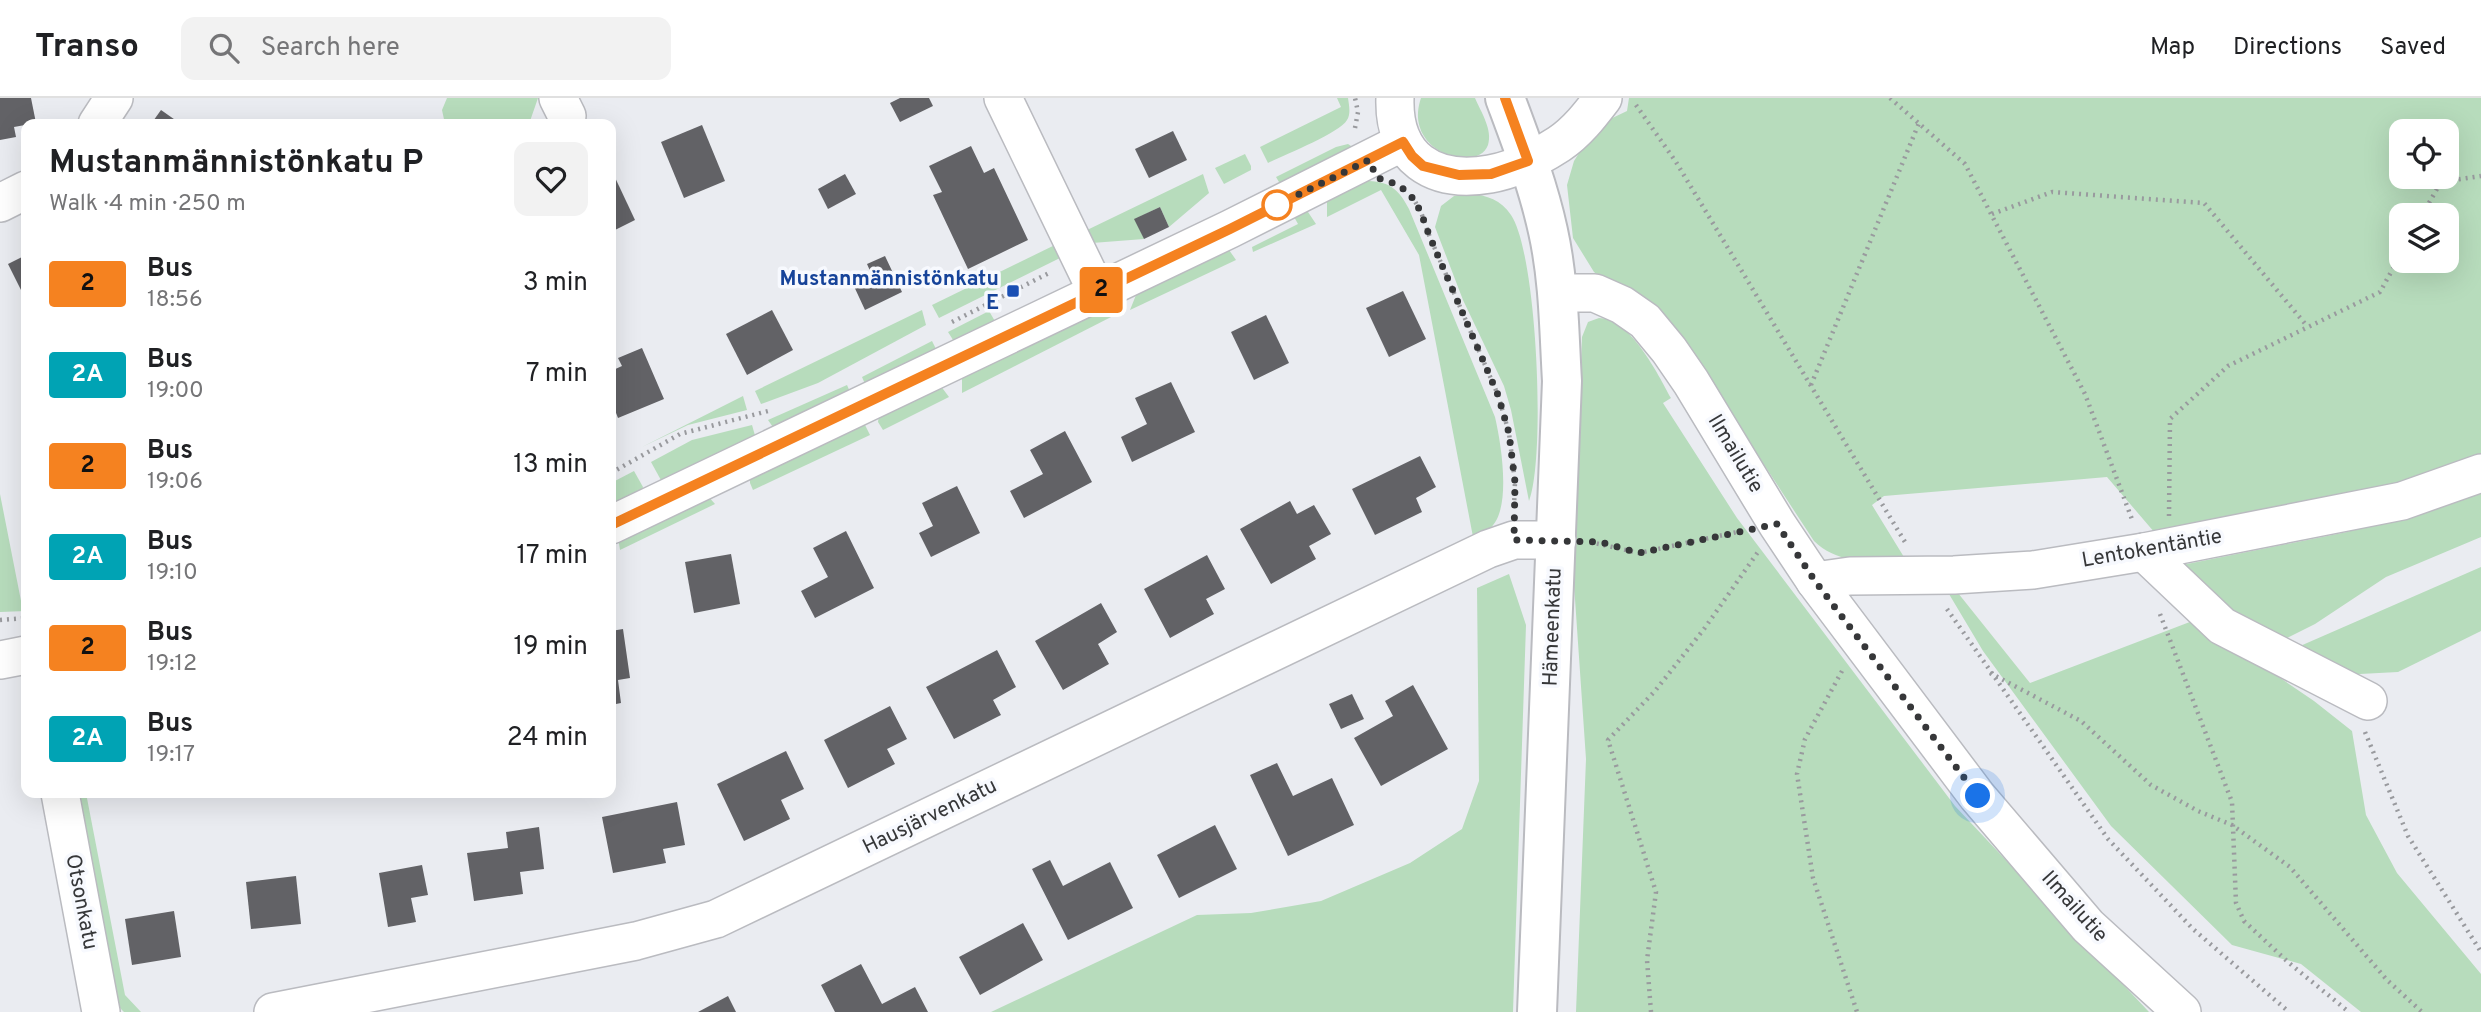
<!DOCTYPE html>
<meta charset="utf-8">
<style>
body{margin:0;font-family:Overpass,sans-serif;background:#f2f2f2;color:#202124;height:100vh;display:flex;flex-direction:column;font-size:26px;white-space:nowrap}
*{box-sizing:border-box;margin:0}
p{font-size:23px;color:#757577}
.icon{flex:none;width:38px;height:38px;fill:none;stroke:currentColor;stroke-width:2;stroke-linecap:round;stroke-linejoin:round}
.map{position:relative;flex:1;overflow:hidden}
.panel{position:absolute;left:21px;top:21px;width:595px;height:679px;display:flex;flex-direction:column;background:#fff;border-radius:14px;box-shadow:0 7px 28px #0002}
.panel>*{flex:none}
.badge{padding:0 14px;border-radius:5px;font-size:24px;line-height:46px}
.fabs{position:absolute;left:2389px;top:21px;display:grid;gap:14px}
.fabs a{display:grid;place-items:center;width:70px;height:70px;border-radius:14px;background:#fff;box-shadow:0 7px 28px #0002;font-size:35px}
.you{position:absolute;width:35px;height:35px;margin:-18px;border:5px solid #fff;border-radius:50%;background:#1a73e8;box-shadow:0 0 0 10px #1a73e833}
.map>.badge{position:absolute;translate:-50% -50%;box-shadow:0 0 0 4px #fff}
.round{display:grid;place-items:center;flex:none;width:74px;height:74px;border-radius:14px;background:#f2f2f2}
.summary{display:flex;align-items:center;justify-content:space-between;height:119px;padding:0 28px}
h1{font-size:33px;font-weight:700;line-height:52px}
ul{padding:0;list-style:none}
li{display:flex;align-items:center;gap:21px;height:91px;padding:0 28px}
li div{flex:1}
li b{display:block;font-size:26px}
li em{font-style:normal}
li .badge{min-width:77px;font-weight:700;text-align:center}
header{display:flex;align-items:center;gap:42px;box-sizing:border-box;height:98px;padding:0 35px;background:#fff;border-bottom:2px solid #e0e0e0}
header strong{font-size:33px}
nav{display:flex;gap:38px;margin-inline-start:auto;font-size:24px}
.search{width:490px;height:63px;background:#f2f2f2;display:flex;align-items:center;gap:18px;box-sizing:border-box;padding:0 24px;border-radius:14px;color:#757577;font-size:26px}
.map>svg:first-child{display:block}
.green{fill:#b7dcbc;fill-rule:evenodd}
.building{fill:#626266}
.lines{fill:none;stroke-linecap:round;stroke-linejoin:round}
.minor-casing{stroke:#babbc0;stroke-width:40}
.major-casing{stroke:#babbc0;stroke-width:42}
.path{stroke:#999a9e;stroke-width:4.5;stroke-dasharray:2 5;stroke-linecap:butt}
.minor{stroke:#fff;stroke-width:37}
.major{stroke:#fff;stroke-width:38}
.line-casing{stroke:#fff;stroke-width:16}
.line{stroke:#f58220;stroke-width:10}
.walk{stroke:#363739;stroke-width:7;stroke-dasharray:0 12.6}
.stop-dot{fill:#fff;stroke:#f58220;stroke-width:3.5}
.transit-dot{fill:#1a4fb4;stroke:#f7f9fe;stroke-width:2.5}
.labels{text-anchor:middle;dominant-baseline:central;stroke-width:7;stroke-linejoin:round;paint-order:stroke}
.transit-label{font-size:21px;font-weight:bold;fill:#164399;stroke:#f7f9fe;text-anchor:end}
.street-label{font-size:21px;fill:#363739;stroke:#f7f9fe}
</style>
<header>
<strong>Transo</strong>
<div class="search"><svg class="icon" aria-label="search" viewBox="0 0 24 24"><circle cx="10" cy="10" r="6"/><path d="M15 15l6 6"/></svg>Search here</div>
<nav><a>Map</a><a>Directions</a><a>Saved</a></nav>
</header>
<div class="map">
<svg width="2481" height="914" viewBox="0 0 2481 914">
<rect width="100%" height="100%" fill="#eaecf1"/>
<g class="green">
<path d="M 447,0 L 538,0 L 529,26 L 445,26 L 442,12 Z"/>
<path d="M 1337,0 L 1348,0 C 1349,7 1351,16 1347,22 C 1340,35 1284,57 1268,65 L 1260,49 L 1341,9 Z"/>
<path d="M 1421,0 L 1475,0 C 1481,14 1493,32 1488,47 C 1478,76 1402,55 1421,0 Z"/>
<path d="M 1629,0 L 2481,0 L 2481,357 L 2403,390 L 2161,442 L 2107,379 L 1884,398 L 1872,407 L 1907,464 C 1874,463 1840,468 1814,443 L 1717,295 L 1612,189 L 1594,174 L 1573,140 L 1567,87 L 1574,63 L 1586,44 L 1606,23 L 1627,13 ZM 2401,33 L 2446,33 L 2446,79 L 2401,79 ZM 2401,117 L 2446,117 L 2446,163 L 2401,163 Z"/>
<path d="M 1348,46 L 1354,50 L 1282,89 L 1276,79 L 1336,49 Z"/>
<path d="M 1245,56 L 1251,68 L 1251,72 L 1224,86 L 1215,70 Z"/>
<path d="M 1203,76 L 1209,95 L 1169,129 L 1160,109 L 1135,121 L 1144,141 L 1092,145 L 1085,133 Z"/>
<path d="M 1364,83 C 1389,83 1398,90 1409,111 L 1495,319 C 1501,345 1509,396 1497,421 C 1492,431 1483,437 1474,444 L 1419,157 L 1381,92 L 1327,119 L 1327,101 Z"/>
<path d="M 1470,96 C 1487,97 1501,102 1511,117 C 1537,155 1546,359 1529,403 L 1511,312 L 1504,288 L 1463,202 L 1435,129 L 1441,108 L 1454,98 Z"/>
<path d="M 1306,111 L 1316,126 L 1253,154 L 1252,149 L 1298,126 L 1293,117 Z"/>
<path d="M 1059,145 L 1062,159 L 939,220 L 932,207 Z"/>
<path d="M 1227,149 L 1236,162 L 1130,212 L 1138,192 Z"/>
<path d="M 1110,205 L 1114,209 L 1115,217 L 962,295 L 962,276 Z"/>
<path d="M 922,212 L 926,227 L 818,285 L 761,306 L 755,293 Z"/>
<path d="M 989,213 L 996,225 L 955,245 L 948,234 Z"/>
<path d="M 1599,220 C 1630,220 1658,276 1671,300 L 1663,305 L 1737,420 L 1955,708 L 2149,914 L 1576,914 L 1586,661 L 1573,472 L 1582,239 L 1588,224 Z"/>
<path d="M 932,243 L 937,253 L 866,288 L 862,279 Z"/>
<path d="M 847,287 L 851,296 L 775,332 L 768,322 Z"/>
<path d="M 940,287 L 949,299 L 883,332 L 878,324 L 879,317 Z"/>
<path d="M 743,298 L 747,312 L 688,327 L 642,349 Z"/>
<path d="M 861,325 L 865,327 L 870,337 L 753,392 L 750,385 L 750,378 Z"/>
<path d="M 752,327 L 756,341 L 662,384 L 651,364 L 692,342 Z"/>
<path d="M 634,373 L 643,389 L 641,396 L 611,409 L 611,385 Z"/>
<path d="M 2481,393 L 2481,439 L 2386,479 L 2315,526 L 2283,542 L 2248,532 L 2172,469 L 2347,434 Z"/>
<path d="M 0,396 L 23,513 L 26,510 L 26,513 L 0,514 Z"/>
<path d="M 707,397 L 715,406 L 620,452 L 618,439 Z"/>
<path d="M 2481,469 L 2481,533 L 2398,574 L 2341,577 L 2291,552 Z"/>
<path d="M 1509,476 L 1526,527 L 1513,914 L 991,914 L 1197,817 L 1251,815 L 1321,803 L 1410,765 L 1462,731 L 1479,683 L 1477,490 Z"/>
<path d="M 1954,490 L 2030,585 L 2195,522 L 2314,603 L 2352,633 L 2366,717 L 2397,775 L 2481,876 L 2481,914 L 2361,914 L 2301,866 L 2232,847 L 2111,728 L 1983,553 L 1946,491 Z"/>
<path d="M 75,695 L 86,695 L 125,897 L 141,914 L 124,914 L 118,908 Z"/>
</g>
<g class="building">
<path d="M 0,0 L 31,0 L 36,25 L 14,29 L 16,39 L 0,42 Z"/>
<path d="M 900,0 L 929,0 L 933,8 L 900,24 L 890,5 Z"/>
<path d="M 161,12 L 181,26 L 151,26 Z"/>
<path d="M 702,27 L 725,83 L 684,100 L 661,44 Z"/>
<path d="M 1173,33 L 1187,62 L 1149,80 L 1135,51 Z"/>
<path d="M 971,48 L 984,75 L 994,70 L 1028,142 L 968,171 L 933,97 L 942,94 L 929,68 Z"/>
<path d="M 611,71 L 635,122 L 611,134 Z"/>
<path d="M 845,76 L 856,96 L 828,111 L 818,91 Z"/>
<path d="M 1160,109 L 1169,129 L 1144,141 L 1134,121 Z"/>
<path d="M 26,157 L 26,202 L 8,166 Z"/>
<path d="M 885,158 L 902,194 L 865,212 L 852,184 L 871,175 L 867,166 Z"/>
<path d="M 1403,193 L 1426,241 L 1389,259 L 1366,210 Z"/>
<path d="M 772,212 L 793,252 L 747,277 L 726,236 Z"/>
<path d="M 1266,217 L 1289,265 L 1254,282 L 1231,234 Z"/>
<path d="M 642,250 L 664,301 L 618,320 L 611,302 L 611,273 L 622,268 L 618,260 Z"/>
<path d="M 1171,284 L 1195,334 L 1132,364 L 1121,339 L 1147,326 L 1135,300 Z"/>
<path d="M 1065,333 L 1092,384 L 1024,420 L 1010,393 L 1043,376 L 1030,352 Z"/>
<path d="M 1420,358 L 1436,389 L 1416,400 L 1422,414 L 1375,437 L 1352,391 Z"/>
<path d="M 957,388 L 980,435 L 931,459 L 919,435 L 933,428 L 922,405 Z"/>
<path d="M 1290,403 L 1297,416 L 1314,407 L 1331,436 L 1309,448 L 1316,461 L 1271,486 L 1240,431 Z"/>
<path d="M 846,433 L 874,490 L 815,520 L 801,493 L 828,479 L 813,450 Z"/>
<path d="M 731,456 L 740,506 L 694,515 L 685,464 Z"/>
<path d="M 1207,457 L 1225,491 L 1206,501 L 1214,516 L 1170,540 L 1144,491 Z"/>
<path d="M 1101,505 L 1117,534 L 1098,546 L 1109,566 L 1063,592 L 1035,543 Z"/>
<path d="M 623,531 L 630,580 L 618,582 L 621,605 L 611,607 L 611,533 Z"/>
<path d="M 997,552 L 1016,589 L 993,602 L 1001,617 L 954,641 L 926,589 Z"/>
<path d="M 1413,587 L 1448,651 L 1381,688 L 1354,640 L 1393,618 L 1385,603 Z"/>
<path d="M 1352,596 L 1364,621 L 1341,631 L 1329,606 Z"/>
<path d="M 890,608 L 907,641 L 887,651 L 895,666 L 848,690 L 824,642 Z"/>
<path d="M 786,653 L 804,691 L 781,702 L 790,721 L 744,743 L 717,686 Z"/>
<path d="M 1277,665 L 1293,698 L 1332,680 L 1354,727 L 1288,758 L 1250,677 Z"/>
<path d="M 677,704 L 685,747 L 663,751 L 666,765 L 613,775 L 602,719 Z"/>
<path d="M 1215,727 L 1237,771 L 1179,800 L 1157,757 Z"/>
<path d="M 539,729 L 544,771 L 520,774 L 523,796 L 474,803 L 467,755 L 508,750 L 506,734 Z"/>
<path d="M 1050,762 L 1063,788 L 1110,764 L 1133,810 L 1068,842 L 1032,771 Z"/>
<path d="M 422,767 L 428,797 L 411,800 L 416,824 L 388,829 L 379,775 Z"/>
<path d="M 296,778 L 301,826 L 251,831 L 246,784 Z"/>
<path d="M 174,813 L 181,859 L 132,867 L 125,821 Z"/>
<path d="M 1023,825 L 1043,862 L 980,897 L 959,859 Z"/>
<path d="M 861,866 L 882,906 L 915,889 L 928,914 L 835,914 L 821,887 Z"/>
<path d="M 728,898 L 736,914 L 698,914 Z"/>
</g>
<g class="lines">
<defs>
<g id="minor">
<path d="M 558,0 L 567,18"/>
<path d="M 1003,0 L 1097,194"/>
<path d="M 1395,0 C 1393,60 1433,86 1490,76 C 1513,72 1539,59 1559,46 C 1577,34 1590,17 1603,0"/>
<path d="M 97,26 L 114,0"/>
<path d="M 0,105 L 26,92"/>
<path d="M 1558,195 L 1595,195 L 1622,207 L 1645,223 L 1669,252 L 1691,284 L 1777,426 L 1815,483 L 1977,698 L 2088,828 L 2182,914"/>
<path d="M 611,427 L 1230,131 L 1403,44"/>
<path d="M 2144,454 L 2222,528 L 2368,603"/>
<path d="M 1815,483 L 1850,478 L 1954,477 L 2033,472 L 2144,454 L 2402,403 L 2481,375"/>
<path d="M 0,562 L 26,557"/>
<path d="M 60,695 L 101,914"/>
<path d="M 273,914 L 636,843 L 716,821 L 1488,451 L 1514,442 L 1557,442"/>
</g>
<path id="major" d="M 1505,0 C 1521,43 1538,87 1548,133 C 1559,182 1559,233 1562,283 L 1537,914"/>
</defs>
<use href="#minor" class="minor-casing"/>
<use href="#major" class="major-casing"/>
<g class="path">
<path d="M 1890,0 L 1965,66 L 2085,296 L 2133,424"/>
<path d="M 1636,7 L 1676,64 L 1905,444"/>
<path d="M 1355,30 L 1358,14 L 1355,0"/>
<path d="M 1412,98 L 1421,114 L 1429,137 L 1498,297 L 1509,335 L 1515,384 L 1514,409"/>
<path d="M 1992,116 L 2052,94 L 2204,105 L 2307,228"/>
<path d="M 2422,117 L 2441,84 L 2481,78"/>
<path d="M 952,224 L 1051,174"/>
<path d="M 1811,287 L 1919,25"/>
<path d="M 611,375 L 680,336 L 768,313"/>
<path d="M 2169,418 L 2170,321 L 2228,268 L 2380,194 L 2401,156"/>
<path d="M 1590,444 L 1639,455 L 1742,433"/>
<path d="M 1947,511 L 2108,741 L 2193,831 L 2289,914"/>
<path d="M 2160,516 L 2232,704 L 2236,805 L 2244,823 L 2289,865 L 2349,914"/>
<path d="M 0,522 L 26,520"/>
<path d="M 1842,573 L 1805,641 L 1797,676 L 1813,780 L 1857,914"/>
<path d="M 1990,575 L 2081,623 L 2151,687 L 2198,713 L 2232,727 L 2290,769 L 2387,882 L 2422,914"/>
<path d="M 2365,634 L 2408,738 L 2481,854"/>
<path d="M 1651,914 L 1647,862 L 1656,794 L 1608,642 L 1655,593 L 1704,531 L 1758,454"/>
</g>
<use href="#minor" class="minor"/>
<use href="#major" class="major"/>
</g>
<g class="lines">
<defs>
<path id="line" d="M 611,427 L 1230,131 L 1403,44 L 1412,58 L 1423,68 L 1459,77 L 1491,76 L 1528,63 L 1505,0"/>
</defs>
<use href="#line" class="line-casing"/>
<use href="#line" class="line"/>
<path class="walk" d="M 1277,107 L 1271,110 L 1369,62 L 1377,80 C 1412,88 1418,105 1429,137 L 1498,297 L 1509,335 L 1515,384 L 1514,442 L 1601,444 L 1639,455 L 1777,426 L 1815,483 L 1978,698"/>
</g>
<circle class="stop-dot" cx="1277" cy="107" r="14"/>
<rect class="transit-dot" x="1006" y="186" width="14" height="14" rx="3.5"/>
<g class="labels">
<g class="transit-label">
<text x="999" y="181">Mustanmännistönkatu<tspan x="999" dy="24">E</tspan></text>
</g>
<g class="street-label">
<text transform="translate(1735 356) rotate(59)">Ilmailutie</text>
<text transform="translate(2152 451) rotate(-10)">Lentokentäntie</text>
<text transform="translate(1553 529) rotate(-88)">Hämeenkatu</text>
<text transform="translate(930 719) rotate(-26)">Hausjärvenkatu</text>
<text transform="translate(81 804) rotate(79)">Otsonkatu</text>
<text transform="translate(2074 809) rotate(48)">Ilmailutie</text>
</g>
</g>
</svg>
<div class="fabs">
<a><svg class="icon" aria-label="locate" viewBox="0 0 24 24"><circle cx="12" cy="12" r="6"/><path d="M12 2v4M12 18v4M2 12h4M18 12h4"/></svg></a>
<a><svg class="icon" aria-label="layers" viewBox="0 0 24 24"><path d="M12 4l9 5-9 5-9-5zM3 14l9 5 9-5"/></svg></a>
</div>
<div class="you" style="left:1978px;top:698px"></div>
<b class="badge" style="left:1101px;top:192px;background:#f58220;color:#111">2</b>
<section class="panel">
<div class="summary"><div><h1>Mustanmännistönkatu P</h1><p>Walk · 4 min · 250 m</p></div><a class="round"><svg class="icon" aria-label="heart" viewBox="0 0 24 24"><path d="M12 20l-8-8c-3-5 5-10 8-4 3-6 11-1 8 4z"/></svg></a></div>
<ul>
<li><span class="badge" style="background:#f58220;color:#111">2</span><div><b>Bus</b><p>18:56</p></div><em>3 min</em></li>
<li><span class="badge" style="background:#00a3b4;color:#fff">2A</span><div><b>Bus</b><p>19:00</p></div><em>7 min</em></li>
<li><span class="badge" style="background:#f58220;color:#111">2</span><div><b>Bus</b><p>19:06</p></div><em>13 min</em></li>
<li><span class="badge" style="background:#00a3b4;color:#fff">2A</span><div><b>Bus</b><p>19:10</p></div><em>17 min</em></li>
<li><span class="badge" style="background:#f58220;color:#111">2</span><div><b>Bus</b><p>19:12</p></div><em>19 min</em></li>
<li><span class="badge" style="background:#00a3b4;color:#fff">2A</span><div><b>Bus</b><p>19:17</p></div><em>24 min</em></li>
</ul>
</section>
</div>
